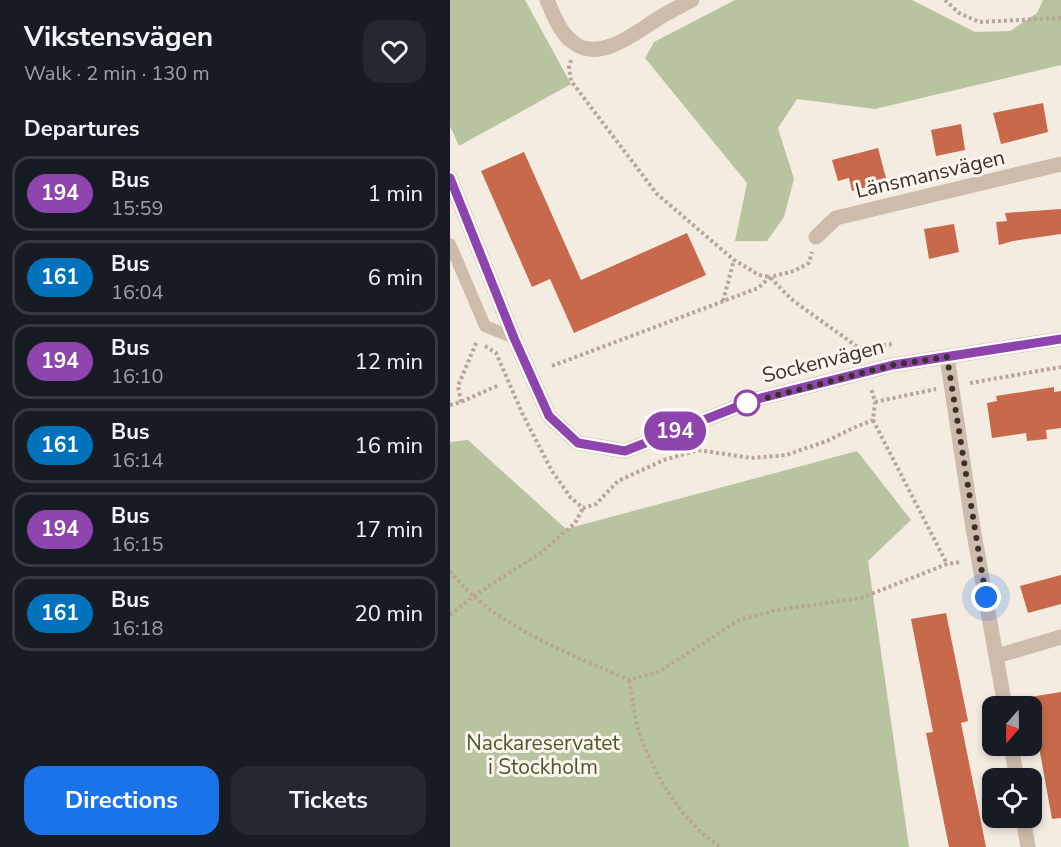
<!DOCTYPE html>
<meta charset="utf-8">
<style>
body{margin:0;font-family:"Nunito Sans",sans-serif;background:#242831;color:#f1f3f6;height:100vh;display:flex;flex-direction:column;font-size:22px;white-space:nowrap}
*{box-sizing:border-box;margin:0}
p{font-size:20px;color:#9ea1a6}
.icon{flex:none;width:33px;height:33px;fill:none;stroke:currentColor;stroke-width:2;stroke-linecap:round;stroke-linejoin:round}
.map{position:relative;flex:1;overflow:hidden}
.panel{display:flex;flex-direction:column;background:#171b24;width:450px}
.panel>*{flex:none}
.badge{padding:0 12px;border-radius:20px;font-size:21px;line-height:39px}
.needle{width:39px;rotate:200deg}
.buttons{position:absolute;left:532px;top:696px;display:grid;gap:12px}
.buttons a{display:grid;place-items:center;width:60px;height:60px;border-radius:12px;background:#171b24;box-shadow:0 3px 9px #0003;font-size:30px}
.you{position:absolute;width:30px;height:30px;margin:-15px;border:4px solid #fff;border-radius:50%;background:#1a73e8;box-shadow:0 0 0 9px #1a73e833}
.map>.badge{position:absolute;translate:-50% -50%;box-shadow:0 0 0 3px #fff}
h2{padding:0 24px;font-size:22px;line-height:54px}
.round{display:grid;place-items:center;flex:none;width:63px;height:63px;border-radius:18px;background:#242831}
.overview{display:flex;align-items:center;justify-content:space-between;height:102px;padding:0 24px}
h1{font-size:28px;font-weight:700;line-height:45px}
.cta{display:flex;gap:12px;margin-top:auto;padding:12px 24px}
.cta a{flex:1;height:69px;border-radius:18px;background:#1a73e8;color:#fff;font-size:24px;font-weight:700;line-height:69px;text-align:center}
.cta a+a{background:#242831;color:#f1f3f6}
ul{padding:0;list-style:none}
li{display:flex;align-items:center;gap:18px;height:75px;margin:0 12px 9px;padding:0 12px;border:3px solid #363941;border-radius:18px}
li div{flex:1}
li b{display:block;font-size:22px}
li em{font-style:normal}
li .badge{min-width:66px;font-weight:700;text-align:center}
main{display:flex;flex:1;min-height:0}
.map>svg:first-child{display:block}
.green{fill:#b8c4a0}
.building{fill:#c8694b}
.lines{fill:none;stroke-linecap:round;stroke-linejoin:round}
.path{stroke:#b9a596;stroke-width:4;stroke-dasharray:3 3;stroke-linecap:butt}
.service{stroke:#cdbbac;stroke-width:12}
.minor{stroke:#cdbbac;stroke-width:15}
.tertiary{stroke:#cdbbac;stroke-width:15}
.line-casing{stroke:#fff;stroke-width:14}
.line{stroke:#8e44ad;stroke-width:9}
.walk{stroke:#3b302b;stroke-width:6;stroke-dasharray:0 10.8}
.stop-dot{fill:#fff;stroke:#8e44ad;stroke-width:3}
.labels{text-anchor:middle;dominant-baseline:central;stroke-width:6;stroke-linejoin:round;paint-order:stroke}
.street-label{font-size:21px;fill:#3b302b;stroke:#fbf5ee}
.park-label{font-size:21px;fill:#4a5a2e;stroke:#fbf5ee}
</style>
<main>
<section class="panel">
<div class="overview"><div><h1>Vikstensvägen</h1><p>Walk · 2 min · 130 m</p></div><a class="round"><svg class="icon" aria-label="heart" viewBox="0 0 24 24"><path d="M12 20l-8-8c-3-5 5-10 8-4 3-6 11-1 8 4z"/></svg></a></div>
<h2>Departures</h2>
<ul>
<li><span class="badge" style="background:#8e44ad;color:#fff">194</span><div><b>Bus</b><p>15:59</p></div><em>1 min</em></li>
<li><span class="badge" style="background:#0072bc;color:#fff">161</span><div><b>Bus</b><p>16:04</p></div><em>6 min</em></li>
<li><span class="badge" style="background:#8e44ad;color:#fff">194</span><div><b>Bus</b><p>16:10</p></div><em>12 min</em></li>
<li><span class="badge" style="background:#0072bc;color:#fff">161</span><div><b>Bus</b><p>16:14</p></div><em>16 min</em></li>
<li><span class="badge" style="background:#8e44ad;color:#fff">194</span><div><b>Bus</b><p>16:15</p></div><em>17 min</em></li>
<li><span class="badge" style="background:#0072bc;color:#fff">161</span><div><b>Bus</b><p>16:18</p></div><em>20 min</em></li>
</ul>
<div class="cta"><a>Directions</a><a>Tickets</a></div>
</section>
<div class="map">
<svg width="611" height="847" viewBox="0 0 611 847">
<rect width="100%" height="100%" fill="#f4ebe1"/>
<g class="green">
<path d="M 0,0 L 75,0 L 121,84 L 9,146 L 0,126 Z"/>
<path d="M 285,0 L 462,0 L 525,32 L 560,31 L 587,13 L 593,0 L 611,0 L 611,65 L 425,109 L 347,99 L 328,128 L 344,179 L 334,217 L 317,241 L 285,241 L 297,183 L 195,58 L 204,42 Z"/>
<path d="M 18,440 L 116,529 L 407,451 L 461,520 L 418,561 L 459,847 L 0,847 L 0,442 Z"/>
</g>
<g class="building">
<path d="M 593,103 L 598,132 L 551,144 L 543,113 Z"/>
<path d="M 511,124 L 515,150 L 486,156 L 481,130 Z"/>
<path d="M 428,148 L 437,182 L 402,191 L 399,178 L 388,181 L 382,160 Z"/>
<path d="M 74,152 L 131,280 L 237,233 L 256,275 L 124,333 L 100,279 L 82,287 L 31,171 Z"/>
<path d="M 611,209 L 611,234 L 563,241 L 549,245 L 546,222 L 557,221 L 555,213 Z"/>
<path d="M 504,224 L 509,252 L 479,259 L 474,229 Z"/>
<path d="M 604,387 L 604,392 L 611,391 L 611,428 L 596,430 L 597,439 L 577,441 L 576,433 L 542,438 L 537,403 L 547,401 L 546,396 Z"/>
<path d="M 611,575 L 611,604 L 578,613 L 570,586 Z"/>
<path d="M 496,613 L 518,721 L 511,723 L 536,847 L 499,847 L 476,733 L 483,732 L 461,619 Z"/>
<path d="M 611,692 L 611,818 L 602,819 L 580,697 Z"/>
</g>
<g class="lines">
<g class="path">
<path d="M 495,0 L 509,13 L 529,22 L 611,18"/>
<path d="M 121,60 L 119,67 L 121,81 L 207,194 L 284,260 L 309,275 L 320,277 L 341,299 L 409,348 L 411,355"/>
<path d="M 273,301 L 284,260"/>
<path d="M 35,346 L 46,353 L 73,415 L 102,471 L 121,498 L 133,508 L 146,504 L 168,481 L 214,460 L 248,450 L 301,458 L 336,455 L 377,441 L 403,428 L 423,420 L 425,402 L 421,388"/>
<path d="M 409,348 L 444,344"/>
<path d="M 102,366 L 308,288 L 320,277 L 344,271 L 359,263 L 362,252"/>
<path d="M 520,383 L 611,367"/>
<path d="M 11,402 L 8,386 L 27,341"/>
<path d="M 425,402 L 486,389"/>
<path d="M 0,405 L 11,402 L 49,385"/>
<path d="M 423,420 L 497,564"/>
<path d="M 0,571 C 41,625 119,653 179,680 L 210,671 L 289,620 L 327,610 L 411,598 L 497,564 L 511,562"/>
<path d="M 0,615 L 25,595 L 92,552 L 125,523 L 133,508"/>
<path d="M 179,680 C 183,698 184,718 190,735 C 206,777 232,823 271,847"/>
</g>
<path class="service" d="M 0,244 L 35,326 L 64,338"/>
<g class="minor">
<path d="M 97,0 C 104,16 110,33 124,43 C 151,63 187,31 209,18 C 220,11 231,6 242,0"/>
<path d="M 366,237 L 386,218 L 611,164"/>
<path d="M 497,357 L 523,528 L 555,706"/>
<path d="M 547,656 L 611,637"/>
<path d="M 561,746 L 567,778"/>
<path d="M 573,818 L 578,847"/>
</g>
<path class="tertiary" d="M 0,178 L 64,338 L 99,416 L 128,443 L 175,451 L 307,399 L 443,365 L 611,339"/>
</g>
<g class="lines">
<defs>
<path id="line" d="M 0,178 L 64,338 L 99,416 L 128,443 L 175,451 L 307,399 L 443,365 L 611,339"/>
</defs>
<use href="#line" class="line-casing"/>
<use href="#line" class="line"/>
<path class="walk" d="M 297,403 L 443,365 L 497,357 L 536,597"/>
</g>
<circle class="stop-dot" cx="297" cy="403" r="12"/>
<g class="labels">
<g class="street-label">
<text transform="translate(480 174) rotate(-13)">Länsmansvägen</text>
<text transform="translate(373 361) rotate(-14)">Sockenvägen</text>
</g>
<g class="park-label">
<text x="93" y="743">Nackareservatet<tspan x="93" dy="24">i Stockholm</tspan></text>
</g>
</g>
</svg>
<div class="buttons">
<a><svg class="needle" viewBox="-14 -14 28 28"><path d="M0-13l5 13h-10z" fill="#e53935"/><path d="M0 13l5-13h-10z" fill="#9ea1a6"/></svg></a>
<a><svg class="icon" aria-label="locate" viewBox="0 0 24 24"><circle cx="12" cy="12" r="6"/><path d="M12 2v4M12 18v4M2 12h4M18 12h4"/></svg></a>
</div>
<div class="you" style="left:536px;top:597px"></div>
<b class="badge" style="left:225px;top:431px;background:#8e44ad;color:#fff">194</b>
</div>
</main>
